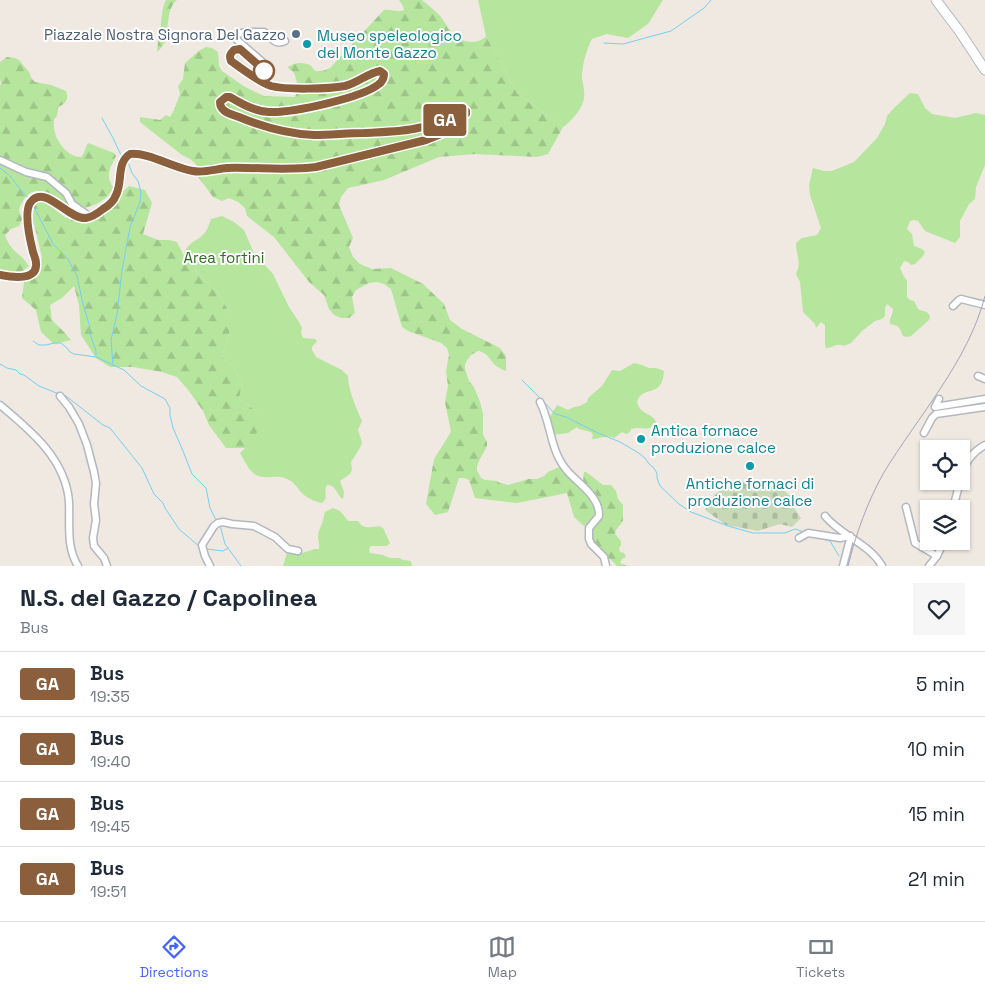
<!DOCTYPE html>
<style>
body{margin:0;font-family:"Space Grotesk",sans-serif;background:#f6f6f7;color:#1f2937;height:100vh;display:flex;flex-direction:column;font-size:19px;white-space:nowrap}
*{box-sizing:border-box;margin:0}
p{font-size:16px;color:#747a83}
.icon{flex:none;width:28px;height:28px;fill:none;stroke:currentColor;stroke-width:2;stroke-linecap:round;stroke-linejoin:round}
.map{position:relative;height:566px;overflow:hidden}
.sheet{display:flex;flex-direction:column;background:#fff;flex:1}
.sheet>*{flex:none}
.badge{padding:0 10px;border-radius:4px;font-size:18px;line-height:32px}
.fabs{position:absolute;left:920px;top:440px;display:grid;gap:10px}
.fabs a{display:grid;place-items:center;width:50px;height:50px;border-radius:0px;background:#fff;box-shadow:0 1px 4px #0004;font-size:25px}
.map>.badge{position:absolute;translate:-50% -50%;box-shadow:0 0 0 2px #fff}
.round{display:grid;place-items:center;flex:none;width:52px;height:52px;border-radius:0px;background:#f6f6f7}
.summary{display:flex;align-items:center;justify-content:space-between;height:85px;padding:0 20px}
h1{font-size:24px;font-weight:600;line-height:38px}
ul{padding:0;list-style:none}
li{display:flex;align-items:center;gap:15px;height:65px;padding:0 20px;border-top:1px solid #e0e1e3}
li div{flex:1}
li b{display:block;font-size:19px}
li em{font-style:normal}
li .badge{min-width:55px;font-weight:700;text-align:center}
.menu{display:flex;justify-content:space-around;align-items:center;height:70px;border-top:1px solid #e0e1e3;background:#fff;font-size:14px;color:#747a83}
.menu a{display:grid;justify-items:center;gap:2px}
.menu .on{color:#4264fb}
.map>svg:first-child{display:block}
.grass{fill:#b6e59e}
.forest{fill:url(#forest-firs)}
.cemetery{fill:url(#cemetery-stones)}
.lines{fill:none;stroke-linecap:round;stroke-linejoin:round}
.stream{stroke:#75cff0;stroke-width:1}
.street-casing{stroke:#b4b7c1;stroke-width:9}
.secondary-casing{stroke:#b4b7c1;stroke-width:11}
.street{stroke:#fff;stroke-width:6}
.secondary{stroke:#fff;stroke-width:9}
.rail{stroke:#a3a6b8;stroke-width:1}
.line-casing{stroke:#fff;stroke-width:11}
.line{stroke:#8b5e3c;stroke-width:8}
.service-dot{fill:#5c6f8a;stroke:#fff;stroke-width:2}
.culture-dot{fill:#0f9aa8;stroke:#fff;stroke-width:2}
.stop-dot{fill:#fff;stroke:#8b5e3c;stroke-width:2.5}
.labels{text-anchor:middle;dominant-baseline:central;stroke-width:4;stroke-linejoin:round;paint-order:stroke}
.service-label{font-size:15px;fill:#4e5e75;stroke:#fff;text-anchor:end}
.culture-label{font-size:15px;fill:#0d838f;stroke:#fff;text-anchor:start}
.park-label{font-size:15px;fill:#2c6e1b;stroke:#fff}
</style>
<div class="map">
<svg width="985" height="566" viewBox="0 0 985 566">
<defs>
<pattern id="forest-firs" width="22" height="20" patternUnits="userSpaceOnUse" patternTransform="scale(1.25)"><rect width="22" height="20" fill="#b6e59e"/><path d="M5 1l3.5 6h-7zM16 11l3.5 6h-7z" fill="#9dc588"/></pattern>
<pattern id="cemetery-stones" width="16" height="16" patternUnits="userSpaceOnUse" patternTransform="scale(1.25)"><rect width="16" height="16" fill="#c8d9b8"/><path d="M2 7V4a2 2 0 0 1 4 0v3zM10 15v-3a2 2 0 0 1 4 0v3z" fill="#acbb9e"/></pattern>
</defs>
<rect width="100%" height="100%" fill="#efe9e1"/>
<g class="grass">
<path d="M 478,0 L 663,0 L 648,24 L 628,38 L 607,34 L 592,39 C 586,50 582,66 582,78 C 583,85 585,92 584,98 C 583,108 571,122 563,127 L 517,93 L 486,36 Z"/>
<path d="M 910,93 L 918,94 L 925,108 L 932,114 L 955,118 L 976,113 L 985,115 L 985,165 L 976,187 L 975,199 L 969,204 L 960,221 L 960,237 L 955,243 L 925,231 L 918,221 L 914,220 L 910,221 L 907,229 L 912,234 L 914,246 L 922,249 L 925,252 L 923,256 L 915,264 L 911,265 L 908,262 L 904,261 L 900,268 L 903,275 L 907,281 L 907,297 L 910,300 L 914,301 L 918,309 C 923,312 928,310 930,317 L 929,320 L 911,336 L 907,337 L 903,336 C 899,327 900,326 890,324 C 889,318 893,315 893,309 L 887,304 L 885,308 L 885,316 L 882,319 L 875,321 L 862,331 L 851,343 L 844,346 C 836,342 833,348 826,348 L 825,344 L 825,325 L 821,322 L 816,328 L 815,324 L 803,312 L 800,282 L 796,274 C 802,262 796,255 796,243 L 802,238 L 817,235 L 821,228 L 810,195 L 809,185 L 813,168 L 824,171 L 832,171 L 854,162 L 877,138 L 885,124 L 887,116 L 892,110 Z"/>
<path d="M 222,216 L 234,222 L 244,230 L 254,253 L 273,274 L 289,307 L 299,322 L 302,328 L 301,333 L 303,338 L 315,339 L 317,341 L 312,347 L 312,350 L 316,357 L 342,370 L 348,376 C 348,389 356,408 362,421 L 358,430 L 362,442 L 361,446 L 351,462 L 352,470 L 350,474 L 340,481 L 344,492 L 343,499 C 336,495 337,485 327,485 C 324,490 327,495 325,500 L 322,503 C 315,502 305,497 301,492 C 297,487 294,482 287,479 C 277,474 266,480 256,475 C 249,471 244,460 240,453 L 245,448 L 257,411 L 239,400 L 242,383 L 237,375 L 234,368 L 222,357 L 230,330 L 230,313 L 217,292 L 202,278 L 184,256 L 184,253 C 189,242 195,242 203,235 C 207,231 209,225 211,219 Z"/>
<path d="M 634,363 L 642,365 L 649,368 L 656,368 L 664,371 C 662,400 642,384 637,402 C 641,416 652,412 656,422 C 648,434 642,425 631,429 L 630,432 L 626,434 L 622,432 L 614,438 C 606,434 600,439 592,439 L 593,435 L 591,432 L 579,429 L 577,427 L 568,433 L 552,435 L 548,420 L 557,405 L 568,410 C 574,406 581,407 587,402 L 588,398 L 602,386 L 612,370 L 620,371 Z"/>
<path d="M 333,508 L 340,511 L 348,521 L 358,521 C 363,530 371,527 379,526 L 383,528 L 390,543 L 387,546 L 371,546 L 369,549 L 370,553 L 383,555 L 390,558 L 399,558 L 403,560 L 411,561 L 412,566 L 283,566 L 287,553 L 299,554 L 315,549 L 319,549 C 320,544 318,541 318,536 C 318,530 322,526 323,520 C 324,517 324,514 325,512 Z"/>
</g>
<g class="forest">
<path d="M 166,0 L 177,0 C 166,8 169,30 165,42 C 163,46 160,49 157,52 C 158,42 159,33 161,24 C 162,15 162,8 166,0 Z"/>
<path d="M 399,0 L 422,0 C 428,5 435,10 440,16 C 445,22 448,29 454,35 C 463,43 478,45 486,36 L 517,93 L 563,127 L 548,154 L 537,157 L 475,154 L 439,157 L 384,180 L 348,188 L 341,197 L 339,205 L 353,238 L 349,247 L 353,257 L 360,264 L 372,269 L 391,268 L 423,284 L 444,304 L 450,320 L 462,329 L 500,348 L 506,356 L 506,371 C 505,371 499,368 498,367 C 489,362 491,354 478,351 L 471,355 L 466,362 L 465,365 L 465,369 L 469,381 L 474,387 L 480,402 L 483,414 L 483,435 L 487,442 L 487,446 L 478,463 L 477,467 L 477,471 L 481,478 L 485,480 L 497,481 L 500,483 L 508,485 L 529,479 L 537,479 L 544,476 L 548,472 L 559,467 C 569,477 598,499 595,515 C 594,521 589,523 584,526 L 574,517 L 567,493 L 517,503 L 475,498 L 469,480 L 464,478 L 459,478 L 448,512 L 435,515 L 426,504 L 434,459 L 451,432 L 445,402 L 448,386 L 446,371 L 449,355 L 447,348 L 441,343 L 408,331 L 402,327 L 391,289 L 384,284 L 377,282 L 369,283 L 356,290 L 352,297 L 355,313 L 349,318 L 341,318 L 334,315 L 329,309 L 324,295 L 309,282 L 274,237 L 247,216 L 245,208 L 238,202 L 229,198 L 222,201 L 213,197 L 199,178 L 196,164 L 190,159 L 182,155 L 140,122 L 140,117 L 160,120 L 166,115 L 170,117 L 174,110 L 180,94 L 178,86 L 183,79 L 185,63 L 200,50 L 206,47 L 212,48 L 218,52 L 219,66 L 222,71 L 245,87 L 264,96 L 295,97 L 299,88 C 295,81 297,72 289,69 L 288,67 C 295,62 302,62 310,65 C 312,66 312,68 314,70 C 318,73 326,70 330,68 L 384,10 C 391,9 398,13 404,10 L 403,6 Z"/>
<path d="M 7,57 L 15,58 L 19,60 L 29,72 L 32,79 L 35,82 L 51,85 L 66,91 C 69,99 66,104 58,107 C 58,109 58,112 57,115 C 56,120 54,116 54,122 C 52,137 66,157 81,157 C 85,153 85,147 88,143 L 114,153 L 116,156 C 110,169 105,175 113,187 C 108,203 85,210 70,209 C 65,206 59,198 55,196 C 49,193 38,190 32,192 C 26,195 19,205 19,211 C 20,214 21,216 22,219 L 19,226 L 11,229 L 5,235 C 11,253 20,252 29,266 C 18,276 13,273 0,269 L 0,86 L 1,83 L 0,79 L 0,62 Z"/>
<path d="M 129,186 L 145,190 L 152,203 L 143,234 L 158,240 L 169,240 L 177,242 L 184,256 L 202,278 L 217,292 L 230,313 L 230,330 L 222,357 L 234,368 L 237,375 L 242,383 L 239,400 L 257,411 L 262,426 L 245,448 L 226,448 L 209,425 L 203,411 L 189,391 L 177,377 L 162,372 L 133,367 L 110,367 L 96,358 L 81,335 L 79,305 L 74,286 L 62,298 L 50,305 L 52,320 L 64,332 L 71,340 L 54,344 L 41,332 L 36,310 L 22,298 L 24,282 L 37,274 L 42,257 L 33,220 L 34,204 L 39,200 L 45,202 L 66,218 L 89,222 L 107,210 L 119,195 Z"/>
<path d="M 584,472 L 586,472 L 603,485 L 611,485 L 616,491 L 618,499 L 623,505 L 623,521 L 616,530 L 615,534 L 621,541 L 621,545 L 619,548 L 620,552 L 624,553 L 626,557 L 622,559 L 620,563 L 627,566 L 617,566 C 610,557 588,544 592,531 C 594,524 600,519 603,513 C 600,499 591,492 583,481 Z"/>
</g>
<path class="cemetery" d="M 747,481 L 752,491 C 768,486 776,481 789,495 L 792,493 L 794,496 L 791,498 L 796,505 L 794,508 L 801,518 L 792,527 L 780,524 L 758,531 L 726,525 L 705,510 L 709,501 L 722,488 C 730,487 737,482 747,481 Z"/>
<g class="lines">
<g class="stream">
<path d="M 604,43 L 623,44 L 671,31 L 704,8 L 711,0"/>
<path d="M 102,118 L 113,138 L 120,153 L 123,157"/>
<path d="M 0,168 L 11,177 L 20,189 L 30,200"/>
<path d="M 32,203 L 53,244 L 67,258 L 77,276 L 83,304 L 90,327 L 89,331 L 96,351 L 96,355"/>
<path d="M 33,341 L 39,345 L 46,345 L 54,343 L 61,343 L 67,348 L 70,352 L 74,354 L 96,357 L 124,370 L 141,386 L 165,399 L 170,408 L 170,415 L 173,428 L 183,451 L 192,474 L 206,488 L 210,508 L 217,522"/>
<path d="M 0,364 L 7,368 L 16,370 L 20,374 L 24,375 L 39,386 L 59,394"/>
<path d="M 113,365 L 111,340 L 117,314 L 122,270 L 130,227 L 140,202 L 141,192 L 138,181 L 132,173 L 128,162"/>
<path d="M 522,380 L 541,399"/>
<path d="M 63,395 L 66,396 L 103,425 L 110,428 L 142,468 L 154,494 L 163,503 L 165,508 L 179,529 L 200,547"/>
<path d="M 544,402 L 555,414 L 566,417 L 598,433 L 620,442 L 637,452 L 645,458 L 649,464 L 653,467 L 657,473 L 657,478 L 660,486 L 679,504 L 691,512 L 728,526 L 753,533 L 785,533 L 795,529 L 804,532"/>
<path d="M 220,525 L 225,544 L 241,566"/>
<path d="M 815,537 L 830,541 L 839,556"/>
<path d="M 206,549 L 223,551 L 228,548"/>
</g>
<defs>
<g id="street">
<path d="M 0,160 L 26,172 L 47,177 L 66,193 L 72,204 L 86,214 L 88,217"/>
<path d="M 0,275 C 10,277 35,281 36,266 C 37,261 34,256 33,252 C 30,240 24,213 30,203 C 44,182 68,220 86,218 C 93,217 98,213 103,209 C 108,206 114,201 116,195 C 123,182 116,163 130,154 C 148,152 174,168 193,171 C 204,173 216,169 227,168 C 257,167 286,171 316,167 L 426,140 L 441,134 L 466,114 L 465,111 L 463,109 C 457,111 455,114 451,117 C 441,123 429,126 418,128 C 401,132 382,132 364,133 C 348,133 331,135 314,135 C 288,134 263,127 239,117 C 232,114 220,112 220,102 L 226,97 L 230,97 C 242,104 254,111 269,112 C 292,113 363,98 379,84 C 383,81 384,78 384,74 L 380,71 C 368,73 358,83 345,86 C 329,89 286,90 271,86 C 259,82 242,68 231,61 C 229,56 230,54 234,50 C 246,48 255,65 265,71 L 268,70 L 267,66 L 237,40 L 235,37 L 237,34 L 247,32 L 264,32 C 272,37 274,46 285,41"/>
<path d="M 953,306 L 959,300 L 961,299 L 985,305"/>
<path d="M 978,376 L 985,379"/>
<path d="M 60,396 L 69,407 L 79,424 L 87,445 L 94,472 L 96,483 L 94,504 L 96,520 L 93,538 L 94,546 L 104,558 L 107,566"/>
<path d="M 939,399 L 935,407 L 985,399"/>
<path d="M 540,402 C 551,423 550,449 565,468 C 576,483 600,495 599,516 L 589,528 L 589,539 L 591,544 L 604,557 L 606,566"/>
<path d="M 0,405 C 30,430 66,459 69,502 C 70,524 66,547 78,566"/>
<path d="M 924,433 L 932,418 L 936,414 L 985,407"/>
<path d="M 961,475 C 966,462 972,452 985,445"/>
<path d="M 906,507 L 915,543 L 937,556"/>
<path d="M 953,509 L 960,481"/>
<path d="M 825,516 C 840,535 870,544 882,566"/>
<path d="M 799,538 L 808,533 L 840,538 L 850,536"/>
<path d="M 210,566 L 205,556 L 202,545 L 214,526 L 218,523 L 223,522 L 232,524 L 254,526 L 275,537 L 288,549 L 298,551"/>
<path d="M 843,566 L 850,539 L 850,536"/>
<path d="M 929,566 L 937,556 L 944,541"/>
</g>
<path id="secondary" d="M 936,0 L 960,32 L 985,70"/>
</defs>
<use href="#street" class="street-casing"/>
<use href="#secondary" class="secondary-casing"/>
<use href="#street" class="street"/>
<use href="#secondary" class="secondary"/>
<path class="rail" d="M 848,566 C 856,534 867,503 883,474 C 918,416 968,362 985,296"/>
</g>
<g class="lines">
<defs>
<path id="line" d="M 0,275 C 10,277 35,281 36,266 C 37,261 34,256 33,252 C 30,240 24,213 30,203 C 44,182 68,220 86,218 C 93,217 98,213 103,209 C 108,206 114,201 116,195 C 123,182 116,163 130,154 C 148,152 174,168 193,171 C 204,173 216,169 227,168 C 257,167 286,171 316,167 L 426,140 L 441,134 L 466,114 L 466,111 L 463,109 C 457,111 455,114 451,117 C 441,123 429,126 418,128 C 401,132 382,132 364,133 C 348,133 331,135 314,135 C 288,134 263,127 239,117 C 231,114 220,112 220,102 L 226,97 L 230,97 C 242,104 254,111 269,112 C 292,113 362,98 379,84 C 383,81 384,78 384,74 L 380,71 C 368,73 358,83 345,86 C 329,89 286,90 271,86 C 259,82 242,69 231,61 C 229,56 230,54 234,50 L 240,49 L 265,71"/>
</defs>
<use href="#line" class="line-casing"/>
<use href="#line" class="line"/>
</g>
<circle class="service-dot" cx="296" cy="34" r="5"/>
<g class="culture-dot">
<circle cx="307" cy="44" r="5"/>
<circle cx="641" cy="439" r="5"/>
<circle cx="750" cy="466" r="5"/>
</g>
<circle class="stop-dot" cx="264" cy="71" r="10"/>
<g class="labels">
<g class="service-label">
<text x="286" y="34">Piazzale Nostra Signora Del Gazzo</text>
</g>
<g class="culture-label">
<text x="317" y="35">Museo speleologico<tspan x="317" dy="17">del Monte Gazzo</tspan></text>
<text x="651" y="430">Antica fornace<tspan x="651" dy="17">produzione calce</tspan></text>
<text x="750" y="483" text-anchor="middle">Antiche fornaci di<tspan x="750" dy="17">produzione calce</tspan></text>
</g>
<g class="park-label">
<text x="224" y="257">Area fortini</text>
</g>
</g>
</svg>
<div class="fabs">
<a><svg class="icon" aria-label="locate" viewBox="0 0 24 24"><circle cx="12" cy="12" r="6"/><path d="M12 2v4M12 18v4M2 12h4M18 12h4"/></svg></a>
<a><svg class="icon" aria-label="layers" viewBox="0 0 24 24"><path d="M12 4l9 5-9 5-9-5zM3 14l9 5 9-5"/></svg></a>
</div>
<b class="badge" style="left:445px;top:120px;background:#8b5e3c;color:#fff">GA</b>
</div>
<section class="sheet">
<div class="summary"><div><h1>N.S. del Gazzo / Capolinea</h1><p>Bus</p></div><a class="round"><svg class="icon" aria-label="heart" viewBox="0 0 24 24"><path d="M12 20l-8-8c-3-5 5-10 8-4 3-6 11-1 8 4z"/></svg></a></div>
<ul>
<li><span class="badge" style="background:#8b5e3c;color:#fff">GA</span><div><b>Bus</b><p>19:35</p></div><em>5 min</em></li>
<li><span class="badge" style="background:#8b5e3c;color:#fff">GA</span><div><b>Bus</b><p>19:40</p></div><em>10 min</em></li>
<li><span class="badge" style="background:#8b5e3c;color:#fff">GA</span><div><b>Bus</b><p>19:45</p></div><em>15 min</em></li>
<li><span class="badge" style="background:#8b5e3c;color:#fff">GA</span><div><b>Bus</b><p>19:51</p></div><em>21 min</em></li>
</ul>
</section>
<nav class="menu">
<a class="on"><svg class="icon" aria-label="directions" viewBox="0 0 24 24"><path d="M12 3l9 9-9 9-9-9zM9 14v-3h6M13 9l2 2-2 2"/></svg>Directions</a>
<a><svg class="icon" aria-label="map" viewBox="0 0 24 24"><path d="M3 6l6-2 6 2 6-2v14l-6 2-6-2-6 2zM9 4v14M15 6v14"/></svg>Map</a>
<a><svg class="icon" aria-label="tickets" viewBox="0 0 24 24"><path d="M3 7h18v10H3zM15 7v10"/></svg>Tickets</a>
</nav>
